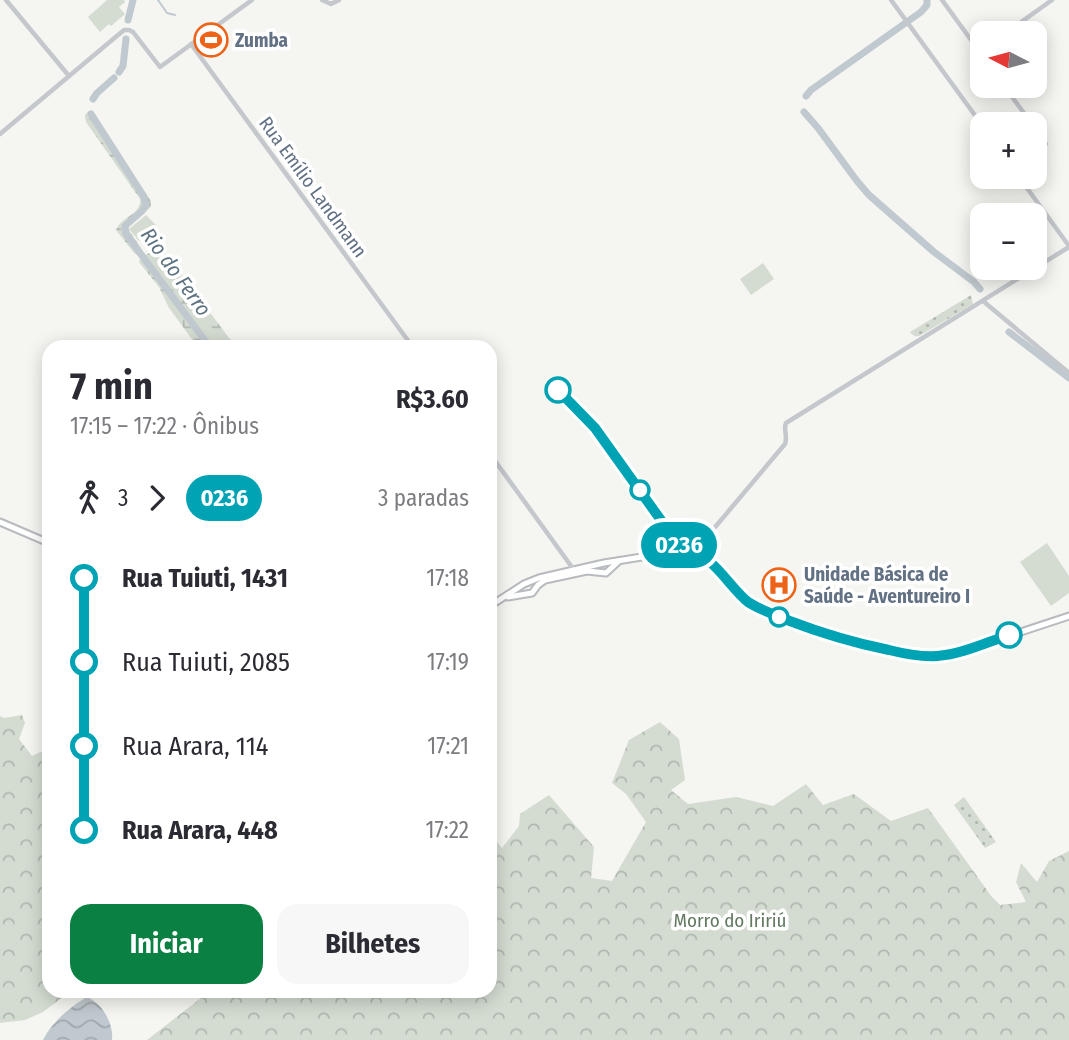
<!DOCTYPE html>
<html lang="pt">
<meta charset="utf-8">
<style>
body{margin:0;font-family:"Fira Sans Condensed",sans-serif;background:#f7f7f7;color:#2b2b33;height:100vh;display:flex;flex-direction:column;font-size:26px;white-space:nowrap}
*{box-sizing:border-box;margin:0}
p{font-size:23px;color:#7c7c81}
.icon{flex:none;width:38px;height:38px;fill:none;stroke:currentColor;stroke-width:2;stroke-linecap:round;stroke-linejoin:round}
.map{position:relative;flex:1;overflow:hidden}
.details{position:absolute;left:42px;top:340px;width:455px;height:658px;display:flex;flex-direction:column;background:#fff;border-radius:21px;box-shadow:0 4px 18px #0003}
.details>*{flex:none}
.badge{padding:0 14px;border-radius:23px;font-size:24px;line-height:46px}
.needle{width:46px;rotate:276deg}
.tools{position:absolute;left:970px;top:21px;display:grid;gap:14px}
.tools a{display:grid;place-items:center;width:77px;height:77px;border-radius:14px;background:#fff;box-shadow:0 4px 18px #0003;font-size:35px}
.map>.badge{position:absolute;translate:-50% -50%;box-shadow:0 0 0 4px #fff}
.legs{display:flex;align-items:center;gap:10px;height:77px;padding:0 28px;font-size:23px}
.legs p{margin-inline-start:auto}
.summary{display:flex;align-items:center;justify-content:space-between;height:119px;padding:0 28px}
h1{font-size:38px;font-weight:700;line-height:52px}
.primary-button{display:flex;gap:14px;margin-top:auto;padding:14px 28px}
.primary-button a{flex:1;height:80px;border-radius:21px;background:#0b8043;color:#fff;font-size:28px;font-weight:700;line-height:80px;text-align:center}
.primary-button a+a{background:#f7f7f7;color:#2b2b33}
ul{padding:0 28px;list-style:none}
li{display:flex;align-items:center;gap:24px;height:84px;font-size:26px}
li i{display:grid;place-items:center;width:10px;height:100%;margin:0 9px;background:currentColor}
li i::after{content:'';width:18px;height:18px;margin:-9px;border:5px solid;border-radius:50%;background:#fff}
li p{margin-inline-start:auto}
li:first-child i{background:linear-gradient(#0000 50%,currentColor 0)}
li:last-child i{background:linear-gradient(currentColor 50%,#0000 0)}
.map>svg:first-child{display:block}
.grass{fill:#d4dcd1}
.forest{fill:url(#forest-crowns)}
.wetland{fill:url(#wetland-marsh)}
.park{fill:url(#park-dots)}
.water{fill:url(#water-waves)}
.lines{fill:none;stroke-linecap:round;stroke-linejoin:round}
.stream{stroke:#c0c9cf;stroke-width:2}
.river{stroke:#c0c9cf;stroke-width:7}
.major-casing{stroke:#b7babe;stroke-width:9}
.minor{stroke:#c4c7cb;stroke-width:4.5}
.major{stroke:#fff;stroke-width:5}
.line-1-casing{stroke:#fff;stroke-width:16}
.line-1{stroke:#00a3b4;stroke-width:10}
.stop-1-dot{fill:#fff;stroke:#00a3b4;stroke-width:3.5}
.labels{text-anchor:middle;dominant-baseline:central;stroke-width:7;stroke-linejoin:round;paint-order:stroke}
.poi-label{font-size:19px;font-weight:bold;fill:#627184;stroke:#fff;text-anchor:start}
.street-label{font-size:19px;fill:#627184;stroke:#fff}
.park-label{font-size:19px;fill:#637a61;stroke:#fff}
.water-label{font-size:21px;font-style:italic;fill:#5e7381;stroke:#fff}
</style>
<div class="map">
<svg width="1069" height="1040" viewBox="0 0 1069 1040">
<defs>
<pattern id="forest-crowns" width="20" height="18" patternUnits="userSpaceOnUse" patternTransform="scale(1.75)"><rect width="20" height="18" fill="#d4dcd1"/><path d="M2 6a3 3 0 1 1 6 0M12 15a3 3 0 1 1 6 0" fill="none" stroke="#afb7af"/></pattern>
<pattern id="wetland-marsh" width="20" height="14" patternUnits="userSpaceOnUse" patternTransform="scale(1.75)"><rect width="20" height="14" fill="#d4dcd1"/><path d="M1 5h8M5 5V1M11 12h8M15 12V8" fill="none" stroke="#afb7af"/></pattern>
<pattern id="park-dots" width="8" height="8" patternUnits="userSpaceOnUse" patternTransform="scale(1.75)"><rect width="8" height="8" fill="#d4dcd1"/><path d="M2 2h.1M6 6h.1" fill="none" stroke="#afb7af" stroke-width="1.8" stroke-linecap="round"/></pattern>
<pattern id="water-waves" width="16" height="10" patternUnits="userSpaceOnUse" patternTransform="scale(1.75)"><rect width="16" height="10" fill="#c0c9cf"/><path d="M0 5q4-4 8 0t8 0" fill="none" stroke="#9fa8ae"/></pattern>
</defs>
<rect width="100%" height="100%" fill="#f5f5f1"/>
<g class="grass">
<path d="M 107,0 L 124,0 L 125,2 L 119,7 L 125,14 L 111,26 L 109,24 L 100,32 L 88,17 Z"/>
<path d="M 146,215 L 156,225 L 139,241 L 129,229 Z"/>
<path d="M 763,263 L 774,279 L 751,295 L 740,279 Z"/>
<path d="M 1047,543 L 1069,576 L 1069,593 L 1051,606 L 1020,562 Z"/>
</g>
<g class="forest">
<path d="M 22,715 L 25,723 L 19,739 L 32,756 L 49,748 L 49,908 C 41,915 42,926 46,935 L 49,934 L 49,990 L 71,991 L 43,1012 L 25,1020 L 0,1023 L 0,716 L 4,718 Z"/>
<path d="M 660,722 L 679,739 L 685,780 L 671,790 L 688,804 L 736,797 L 773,806 L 806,784 L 823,805 L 854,794 L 891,821 L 928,808 L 992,897 L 1000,905 L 1026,902 L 1016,882 L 1021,863 L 1037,882 L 1049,861 L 1069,851 L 1069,1040 L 147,1040 L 210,991 L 490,990 L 490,833 L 502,848 L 519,826 L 520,814 L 549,795 L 594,847 L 591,878 L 612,881 L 646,822 L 626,794 L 612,783 L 629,740 Z"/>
</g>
<g class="wetland">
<path d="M 89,111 L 91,112 L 151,201 L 151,207 L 127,227 L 141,248 L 142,251 L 137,255 L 134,253 L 116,230 C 121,217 142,214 140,199 L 86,122 L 85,115 Z"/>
<path d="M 158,247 L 161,247 L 235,346 L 197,346 L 169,308 L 159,287 L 139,262 L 140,259 Z"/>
</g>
<g class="park">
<path d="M 971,295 L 973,304 L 919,336 C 915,337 912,335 910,332 Z"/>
<path d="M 964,797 L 996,842 L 985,848 L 954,805 Z"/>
</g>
<path class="water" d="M 87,997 C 102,1003 114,1024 112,1040 L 43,1040 C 51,1023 71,1006 87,997 Z"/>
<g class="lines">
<path class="stream" d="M 158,0 L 167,13 L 175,15"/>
<g class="river">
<path d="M 128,20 L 133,0"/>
<path d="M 119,72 L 123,66 L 126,39"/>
<path d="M 806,96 L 811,90 L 921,12 L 927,5 L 927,0"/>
<path d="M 93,99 L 97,93 L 114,78"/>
<path d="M 804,112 L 818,128 L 857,181 L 869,195 L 934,252 L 974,282 L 980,289"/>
<path d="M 91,114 L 144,197 L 146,205 L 142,211 L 125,226 L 126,234 L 209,346"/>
<path d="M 1009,332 L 1069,378"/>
</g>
<defs>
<g id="major">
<path d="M 0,522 L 49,543"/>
<path d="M 508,597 L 532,593 L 538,585 L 545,580 L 587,571 L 606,573 L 619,561"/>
<path d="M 490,606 L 524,584 L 539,578 L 604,563 L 686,550 L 695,551 L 703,555 L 745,600 L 761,609 L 828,636 L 905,654 L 931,656 L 957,653 L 1069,616"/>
</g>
</defs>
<use href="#major" class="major-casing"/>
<g class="minor">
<path d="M 6,0 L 69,76"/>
<path d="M 322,0 L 331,4 L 339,0"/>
<path d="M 891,0 L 982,125"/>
<path d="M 942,0 L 982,55"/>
<path d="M 1006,33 L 1052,0"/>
<path d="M 191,44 L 412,346"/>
<path d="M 1004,86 L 1032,124"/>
<path d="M 1034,128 L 1046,144 L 1034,152"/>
<path d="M 0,134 L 124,30 L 129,30 L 133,32 L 160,67 L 252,0"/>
<path d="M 1019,177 L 1069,246"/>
<path d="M 983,301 L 1069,373"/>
<path d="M 490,454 L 574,570"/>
<path d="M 695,551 L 785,444 C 788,436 783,429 786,423 L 1069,247"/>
</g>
<use href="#major" class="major"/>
</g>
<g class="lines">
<defs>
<path id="line-1" d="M 558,390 L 595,428 L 683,551 C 710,549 728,586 748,602 C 760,610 774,614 787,620 C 821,633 854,643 889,650 C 905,654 921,657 937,656 C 962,654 985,643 1009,635"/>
</defs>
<use href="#line-1" class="line-1-casing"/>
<use href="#line-1" class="line-1"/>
</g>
<defs>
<symbol id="stadium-ring" viewBox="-11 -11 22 22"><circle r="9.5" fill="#fff" stroke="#ed6318" stroke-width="1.5"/><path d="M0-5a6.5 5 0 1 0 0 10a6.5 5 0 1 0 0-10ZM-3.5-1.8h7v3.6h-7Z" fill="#ed6318"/></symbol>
<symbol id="hospital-ring" viewBox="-11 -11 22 22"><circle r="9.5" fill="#fff" stroke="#ed6318" stroke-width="1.5"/><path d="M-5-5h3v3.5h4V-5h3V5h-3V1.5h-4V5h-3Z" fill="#ed6318"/></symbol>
</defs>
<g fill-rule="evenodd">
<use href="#stadium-ring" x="192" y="21" width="38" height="38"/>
<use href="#hospital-ring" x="760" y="566" width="38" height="38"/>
</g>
<g class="stop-1-dot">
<circle cx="558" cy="390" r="12"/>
<circle cx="640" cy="490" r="9"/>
<circle cx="779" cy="617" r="9"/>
<circle cx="1009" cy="635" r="12"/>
</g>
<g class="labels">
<g class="poi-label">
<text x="235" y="40">Zumba</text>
<text x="804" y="574">Unidade Básica de<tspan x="804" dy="22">Saúde - Aventureiro I</tspan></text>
</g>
<g class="street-label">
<text transform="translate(313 187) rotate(54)">Rua Emílio Landmann</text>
</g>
<g class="park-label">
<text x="730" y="920">Morro do Iririú</text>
</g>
<g class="water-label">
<text transform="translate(176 272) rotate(54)">Rio do Ferro</text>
</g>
</g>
</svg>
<div class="tools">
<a><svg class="needle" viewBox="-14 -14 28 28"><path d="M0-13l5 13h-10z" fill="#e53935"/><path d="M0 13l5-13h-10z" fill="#7c7c81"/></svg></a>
<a>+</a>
<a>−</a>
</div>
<b class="badge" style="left:679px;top:545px;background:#00a3b4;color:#fff">0236</b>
<section class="details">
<div class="summary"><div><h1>7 min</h1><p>17:15 – 17:22 · Ônibus</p></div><b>R$3.60</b></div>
<div class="legs"><svg class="icon" aria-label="walk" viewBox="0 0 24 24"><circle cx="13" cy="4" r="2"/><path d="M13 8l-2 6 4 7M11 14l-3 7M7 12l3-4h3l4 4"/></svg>3<svg class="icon" aria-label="forward" viewBox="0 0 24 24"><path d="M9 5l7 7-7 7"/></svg><b class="badge" style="background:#00a3b4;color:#fff">0236</b><p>3 paradas</p></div>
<ul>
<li><i style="color:#00a3b4"></i><b>Rua Tuiuti, 1431</b><p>17:18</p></li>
<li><i style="color:#00a3b4"></i><span>Rua Tuiuti, 2085</span><p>17:19</p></li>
<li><i style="color:#00a3b4"></i><span>Rua Arara, 114</span><p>17:21</p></li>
<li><i style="color:#00a3b4"></i><b>Rua Arara, 448</b><p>17:22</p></li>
</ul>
<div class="primary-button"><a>Iniciar</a><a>Bilhetes</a></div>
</section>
</div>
